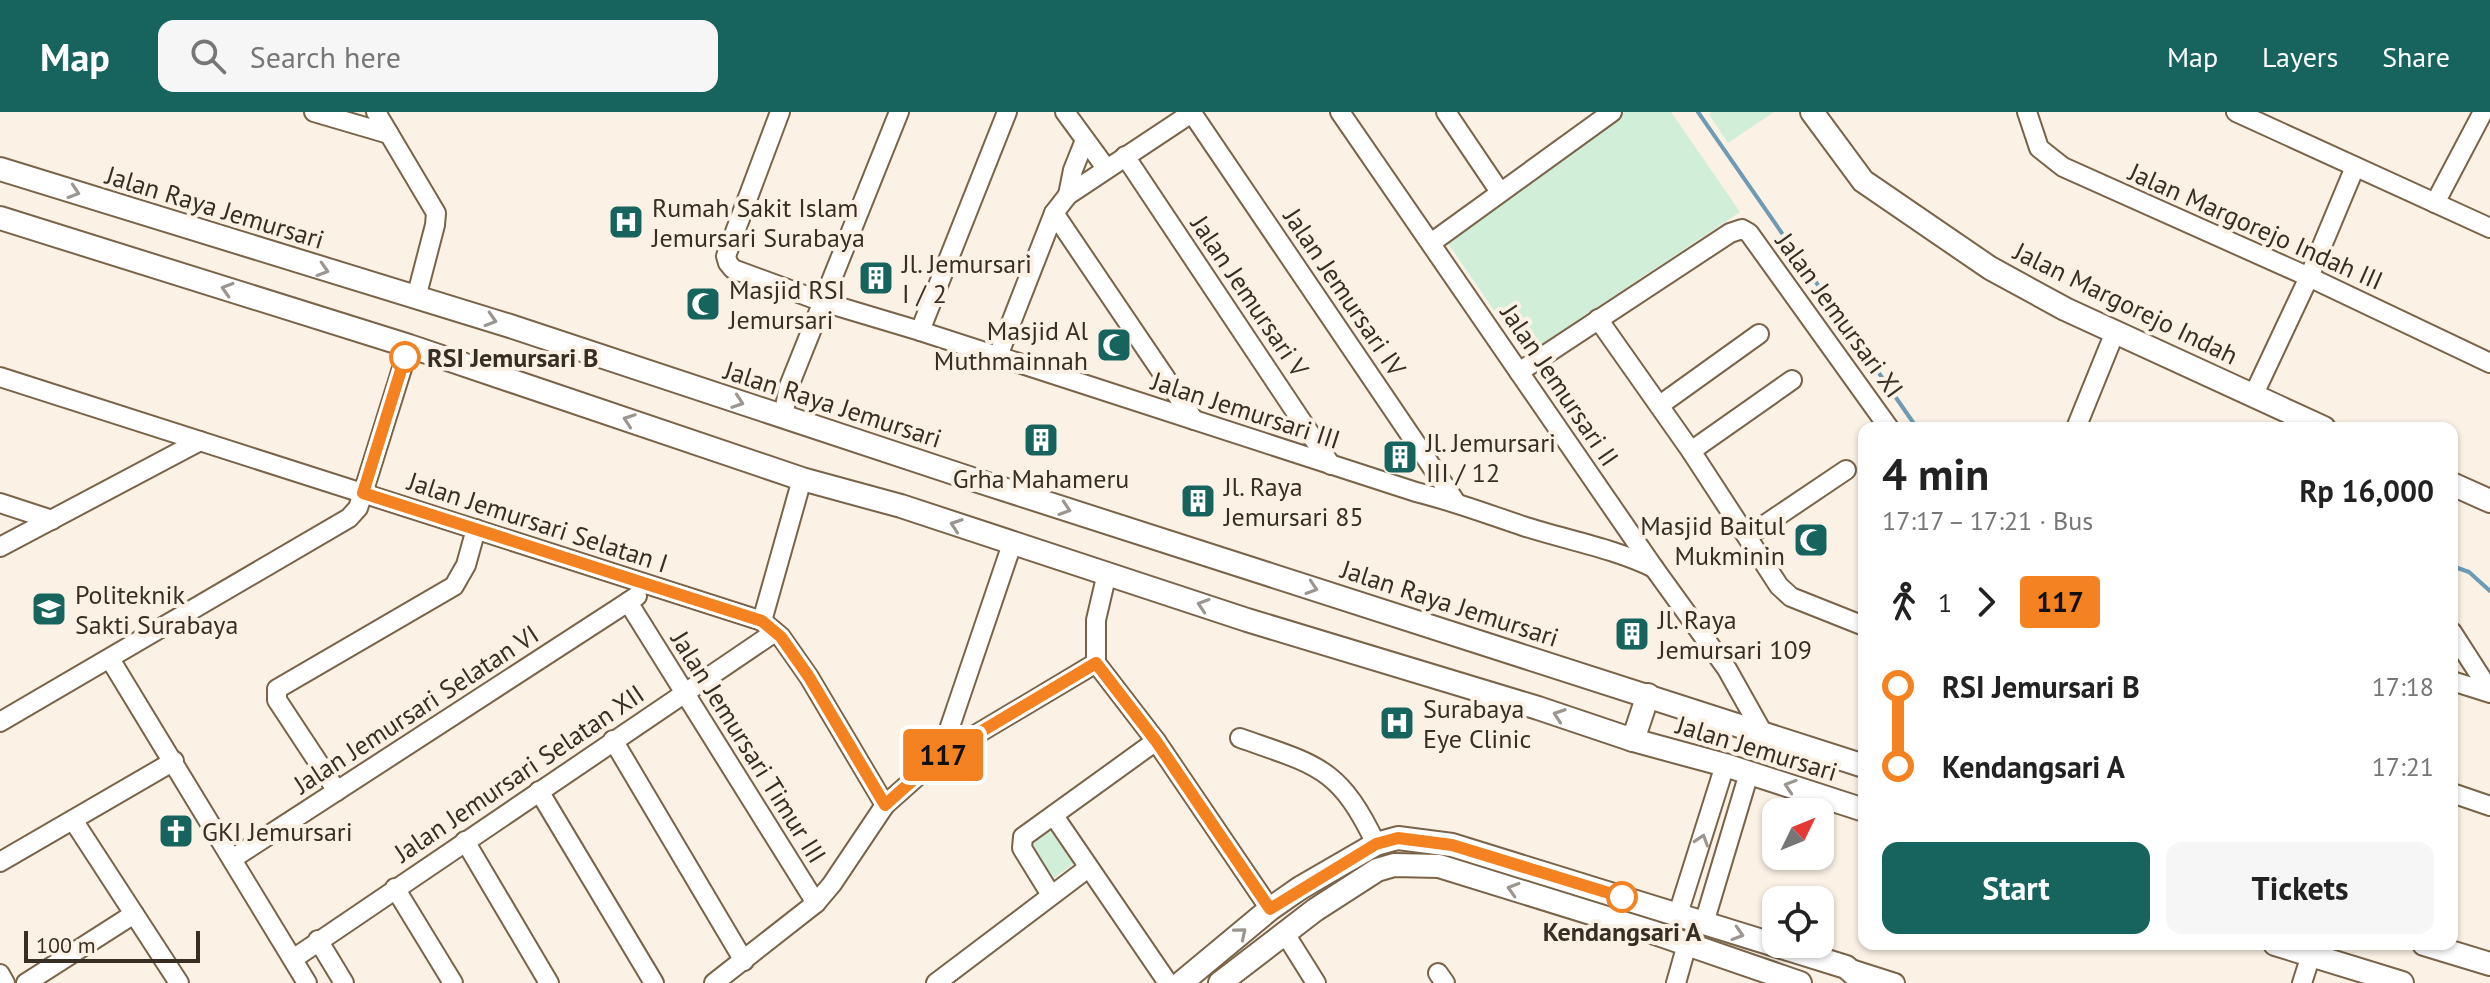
<!DOCTYPE html>
<meta charset="utf-8">
<style>
body{margin:0;font-family:"PT Sans",sans-serif;background:#f6f6f6;color:#222;height:100vh;display:flex;flex-direction:column;font-size:30px;white-space:nowrap}
*{box-sizing:border-box;margin:0}
p{font-size:26px;color:#767676}
.icon{flex:none;width:44px;height:44px;fill:none;stroke:currentColor;stroke-width:2;stroke-linecap:round;stroke-linejoin:round}
.map{position:relative;flex:1;overflow:hidden}
.side{position:absolute;left:1858px;top:310px;width:600px;height:528px;display:flex;flex-direction:column;background:#fff;border-radius:16px;box-shadow:0 2px 6px #0004}
.side>*{flex:none}
.badge{padding:0 16px;border-radius:6px;font-size:28px;line-height:52px}
.needle{width:52px;rotate:47deg}
.fabs{position:absolute;left:1762px;top:686px;display:grid;gap:16px}
.fabs a{display:grid;place-items:center;width:72px;height:72px;border-radius:16px;background:#fff;box-shadow:0 2px 6px #0004;font-size:40px}
.scale{position:absolute;left:24px;bottom:20px;width:176px;box-sizing:border-box;padding-left:8px;border:4px solid #382e23;border-top:0;font-size:22px;line-height:28px;white-space:nowrap;color:#382e23;-webkit-text-stroke:6px #fbf1e5;paint-order:stroke}
.map>.badge{position:absolute;translate:-50% -50%;box-shadow:0 0 0 4px #fff}
.legs{display:flex;align-items:center;gap:12px;height:88px;padding:0 24px;font-size:26px}
.legs p{margin-inline-start:auto}
.overview{display:flex;align-items:center;justify-content:space-between;height:136px;padding:0 24px}
h1{font-size:44px;font-weight:700;line-height:60px}
.cta{display:flex;gap:16px;margin-top:auto;padding:16px 24px}
.cta a{flex:1;height:92px;border-radius:16px;background:#17645f;color:#fff;font-size:32px;font-weight:700;line-height:92px;text-align:center}
.cta a+a{background:#f6f6f6;color:#222}
ul{padding:0 24px;list-style:none}
li{display:flex;align-items:center;gap:28px;height:80px;font-size:30px}
li i{display:grid;place-items:center;width:12px;height:100%;margin:0 10px;background:currentColor}
li i::after{content:'';width:20px;height:20px;margin:-10px;border:6px solid;border-radius:50%;background:#fff}
li p{margin-inline-start:auto}
li:first-child i{background:linear-gradient(#0000 50%,currentColor 0)}
li:last-child i{background:linear-gradient(currentColor 50%,#0000 0)}
header{display:flex;align-items:center;gap:48px;box-sizing:border-box;height:112px;padding:0 40px;background:#17645f;color:#fff}
header strong{font-size:38px}
nav{display:flex;gap:44px;margin-inline-start:auto;font-size:28px}
.search{width:560px;height:72px;background:#f6f6f6;display:flex;align-items:center;gap:20px;box-sizing:border-box;padding:0 28px;border-radius:16px;color:#767676;font-size:30px}
.map>svg:first-child{display:block}
.green{fill:#d0eed8}
.lines{fill:none;stroke-linecap:round;stroke-linejoin:round}
.stream{stroke:#6d9bb5;stroke-width:4}
.minor-casing{stroke:#796349;stroke-width:22}
.major-casing{stroke:#796349;stroke-width:26}
.minor{stroke:#fff;stroke-width:18}
.major{stroke:#fff;stroke-width:22}
.oneway{stroke:#9c9691}
.line-1-casing{stroke:#fff;stroke-width:18}
.line-1{stroke:#f58220;stroke-width:12}
.stop-1-dot{fill:#fff;stroke:#f58220;stroke-width:4}
.labels{text-anchor:middle;dominant-baseline:central;stroke-width:8;stroke-linejoin:round;paint-order:stroke}
.street-label{font-size:26px;fill:#382e23;stroke:#fbf1e5}
.poi-label{font-size:26px;fill:#382e23;stroke:#fbf1e5;text-anchor:start}
.stop-label{font-size:26px;font-weight:bold;fill:#382e23;stroke:#fbf1e5;text-anchor:start}
</style>
<header>
<strong>Map</strong>
<div class="search"><svg class="icon" aria-label="search" viewBox="0 0 24 24"><circle cx="10" cy="10" r="6"/><path d="M15 15l6 6"/></svg>Search here</div>
<nav><a>Map</a><a>Layers</a><a>Share</a></nav>
</header>
<div class="map">
<svg width="2490" height="871" viewBox="0 0 2490 871">
<rect width="100%" height="100%" fill="#fbf1e5"/>
<g class="green">
<path d="M 1624,0 L 1671,0 L 1740,100 L 1525,243 L 1447,130 Z"/>
<path d="M 1712,0 L 1774,0 L 1728,31 L 1709,2 Z"/>
<path d="M 1052,712 L 1079,748 L 1054,766 L 1028,730 Z"/>
</g>
<g class="lines">
<g class="stream">
<path d="M 1698,0 L 1917,316"/>
<path d="M 2452,454 L 2469,460 L 2490,479"/>
</g>
<defs>
<g id="minor">
<path d="M 314,0 L 389,22"/>
<path d="M 376,0 L 436,101 L 435,113 L 416,186"/>
<path d="M 780,0 L 726,144 L 728,151 L 733,157 L 823,190 L 920,219 L 1416,380 C 1453,389 1487,402 1523,414 C 1566,428 1613,436 1654,456"/>
<path d="M 1065,0 L 1106,56"/>
<path d="M 1340,0 L 1654,456 L 1727,557 L 1764,623"/>
<path d="M 1446,0 L 1500,80"/>
<path d="M 2027,0 L 2039,36 L 2063,55 L 2309,165 L 2490,251"/>
<path d="M 2236,0 L 2490,116"/>
<path d="M 1192,1 L 1455,389"/>
<path d="M 1125,44 L 1331,353"/>
<path d="M 1068,83 L 1073,58 L 1085,28"/>
<path d="M 2435,91 L 2483,0"/>
<path d="M 1054,101 L 1194,308"/>
<path d="M 1431,131 L 1612,0"/>
<path d="M 1598,207 L 1691,339 L 1779,474 L 1791,485 L 1864,514"/>
<path d="M 920,219 L 1007,0"/>
<path d="M 998,244 L 1054,101 L 1068,83 L 1193,0"/>
<path d="M 1519,260 L 1730,121 L 1742,117 L 1749,121 L 1889,316"/>
<path d="M 0,265 L 762,509 L 781,525 L 809,565 L 885,693"/>
<path d="M 2253,284 L 2309,165 L 2355,55"/>
<path d="M 1660,293 L 1759,222"/>
<path d="M 783,305 L 789,274 L 899,0"/>
<path d="M 2076,316 L 2115,220"/>
<path d="M 1691,339 L 1792,268"/>
<path d="M 0,391 L 52,408"/>
<path d="M 1748,424 L 1846,358"/>
<path d="M 0,435 L 200,329"/>
<path d="M 637,484 L 628,490 L 816,791"/>
<path d="M 762,509 L 802,367"/>
<path d="M 2452,520 L 2490,579"/>
<path d="M 110,547 L 307,871"/>
<path d="M 1096,551 L 1156,629 L 1270,797"/>
<path d="M 2452,569 L 2490,581"/>
<path d="M 0,610 L 349,406 L 358,396 L 363,381 L 409,234"/>
<path d="M 1240,626 C 1316,653 1339,654 1376,732"/>
<path d="M 613,628 L 744,849"/>
<path d="M 940,644 L 1012,432"/>
<path d="M 337,679 L 277,588 L 277,577 L 454,474 L 466,453 L 476,417"/>
<path d="M 539,679 L 654,871"/>
<path d="M 2452,681 L 2490,694"/>
<path d="M 1054,704 L 1168,871"/>
<path d="M 73,708 L 179,871"/>
<path d="M 465,729 L 549,871"/>
<path d="M 232,747 L 628,490"/>
<path d="M 0,750 L 174,649"/>
<path d="M 395,776 L 453,871"/>
<path d="M 1051,783 L 1022,736 L 1023,725 L 1156,629"/>
<path d="M 1678,802 L 1725,653"/>
<path d="M 1704,811 L 1749,661"/>
<path d="M 1284,820 L 1316,871"/>
<path d="M 318,828 L 344,871"/>
<path d="M 293,847 L 775,520"/>
<path d="M 1848,856 L 1895,871"/>
<path d="M 1438,861 L 1445,871"/>
<path d="M 0,862 L 5,871"/>
<path d="M 26,871 L 134,802"/>
<path d="M 714,871 L 816,791 L 832,772 L 885,693 L 940,644 L 1096,551 L 1096,508 L 1107,461"/>
<path d="M 936,871 L 1088,756"/>
<path d="M 1676,871 L 1687,832"/>
<path d="M 2302,871 L 2311,843"/>
</g>
<g id="major">
<path d="M 1812,0 L 1863,69 L 1990,156 L 2065,197 L 2324,316"/>
<path d="M 0,57 L 510,214 L 972,367 L 1864,654"/>
<path d="M 0,106 L 409,234 L 802,367 L 901,394 L 1247,508 L 1538,596 L 1633,628 L 1725,653 L 1864,698"/>
<path d="M 2452,372 L 2490,389"/>
<path d="M 1633,628 L 1648,583"/>
<path d="M 2275,832 L 2402,871"/>
<path d="M 2424,832 L 2490,852"/>
<path d="M 1181,871 L 1270,797 L 1300,776 L 1376,732 L 1398,726 L 1452,733 L 1846,855 L 1864,871"/>
<path d="M 1220,871 L 1315,798 L 1377,758 L 1394,753 L 1439,754 L 1652,820 L 1800,871"/>
</g>
</defs>
<use href="#minor" class="minor-casing"/>
<use href="#major" class="major-casing"/>
<use href="#minor" class="minor"/>
<use href="#major" class="major"/>
</g>
<defs><path id="oneway-chevron" d="M-2-3.5L2.5 0L-2 3.5" fill="none" stroke-width="1.6" stroke-linecap="round" stroke-linejoin="round" transform="scale(2)"/></defs>
<g class="oneway">
<use href="#oneway-chevron" transform="translate(74 80) rotate(18)"/>
<use href="#oneway-chevron" transform="translate(323 158) rotate(17)"/>
<use href="#oneway-chevron" transform="translate(227 177) rotate(-163)"/>
<use href="#oneway-chevron" transform="translate(491 208) rotate(17)"/>
<use href="#oneway-chevron" transform="translate(738 290) rotate(19)"/>
<use href="#oneway-chevron" transform="translate(629 308) rotate(-161)"/>
<use href="#oneway-chevron" transform="translate(1065 397) rotate(18)"/>
<use href="#oneway-chevron" transform="translate(956 413) rotate(-161)"/>
<use href="#oneway-chevron" transform="translate(1312 476) rotate(18)"/>
<use href="#oneway-chevron" transform="translate(1203 493) rotate(-162)"/>
<use href="#oneway-chevron" transform="translate(1559 603) rotate(-161)"/>
<use href="#oneway-chevron" transform="translate(1790 674) rotate(-162)"/>
<use href="#oneway-chevron" transform="translate(1702 728) rotate(-72)"/>
<use href="#oneway-chevron" transform="translate(1513 777) rotate(-163)"/>
<use href="#oneway-chevron" transform="translate(1241 821) rotate(-40)"/>
<use href="#oneway-chevron" transform="translate(1738 822) rotate(17)"/>
</g>
<g class="lines">
<defs>
<path id="line-1" d="M 405,245 L 363,381 L 762,509 L 781,525 L 809,565 L 885,693 L 940,644 L 1096,551 L 1156,629 L 1270,797 L 1376,732 L 1398,726 L 1452,733 L 1622,785"/>
</defs>
<use href="#line-1" class="line-1-casing"/>
<use href="#line-1" class="line-1"/>
</g>
<defs>
<symbol id="hospital-square" viewBox="-11 -11 22 22"><rect x="-9" y="-9" width="18" height="18" rx="4" fill="#17645f" stroke="#fbf1e5"/><path d="M-5-5h3v3.5h4V-5h3V5h-3V1.5h-4V5h-3Z" fill="#fff"/></symbol>
<symbol id="building-square" viewBox="-11 -11 22 22"><rect x="-9" y="-9" width="18" height="18" rx="4" fill="#17645f" stroke="#fbf1e5"/><path d="M-4-6H4V6H1V3H-1V6H-4ZM-2.5-4.3h1.7v1.8h-1.7ZM.8-4.3h1.7v1.8H.8ZM-2.5-1h1.7V.8h-1.7ZM.8-1h1.7V.8H.8Z" fill="#fff"/></symbol>
<symbol id="mosque-square" viewBox="-11 -11 22 22"><rect x="-9" y="-9" width="18" height="18" rx="4" fill="#17645f" stroke="#fbf1e5"/><path d="M3.5-4.9A6 6 0 1 0 3.5 4.9A5 5 0 1 1 3.5-4.9Z" fill="#fff"/></symbol>
<symbol id="university-square" viewBox="-11 -11 22 22"><rect x="-9" y="-9" width="18" height="18" rx="4" fill="#17645f" stroke="#fbf1e5"/><path d="M0-5L7-2L0 1L-7-2ZM-4 1L0 2.5L4 1V4Q0 6-4 4Z" fill="#fff"/></symbol>
<symbol id="church-square" viewBox="-11 -11 22 22"><rect x="-9" y="-9" width="18" height="18" rx="4" fill="#17645f" stroke="#fbf1e5"/><path d="M-1.2-6h2.4v3.5h3.3v2.4h-3.3V6h-2.4V-.1h-3.3v-2.4h3.3Z" fill="#fff"/></symbol>
</defs>
<g fill-rule="evenodd">
<use href="#hospital-square" x="606" y="90" width="40" height="40"/>
<use href="#building-square" x="856" y="146" width="40" height="40"/>
<use href="#mosque-square" x="683" y="172" width="40" height="40"/>
<use href="#mosque-square" x="1094" y="213" width="40" height="40"/>
<use href="#building-square" x="1021" y="308" width="40" height="40"/>
<use href="#building-square" x="1380" y="325" width="40" height="40"/>
<use href="#building-square" x="1178" y="369" width="40" height="40"/>
<use href="#mosque-square" x="1791" y="408" width="40" height="40"/>
<use href="#university-square" x="29" y="477" width="40" height="40"/>
<use href="#building-square" x="1612" y="502" width="40" height="40"/>
<use href="#hospital-square" x="1377" y="591" width="40" height="40"/>
<use href="#church-square" x="156" y="699" width="40" height="40"/>
</g>
<g class="stop-1-dot">
<circle cx="405" cy="245" r="14"/>
<circle cx="1622" cy="785" r="14"/>
</g>
<g class="labels">
<g class="street-label">
<text transform="translate(215 95) rotate(17)">Jalan Raya Jemursari</text>
<text transform="translate(2256 114) rotate(24)">Jalan Margorejo Indah III</text>
<text transform="translate(1345 180) rotate(56)">Jalan Jemursari IV</text>
<text transform="translate(1250 184) rotate(56)">Jalan Jemursari V</text>
<text transform="translate(2126 191) rotate(26)">Jalan Margorejo Indah</text>
<text transform="translate(1840 203) rotate(54)">Jalan Jemursari XI</text>
<text transform="translate(1560 273) rotate(56)">Jalan Jemursari II</text>
<text transform="translate(833 292) rotate(18)">Jalan Raya Jemursari</text>
<text transform="translate(1246 298) rotate(18)">Jalan Jemursari III</text>
<text transform="translate(538 410) rotate(18)">Jalan Jemursari Selatan I</text>
<text transform="translate(1450 491) rotate(18)">Jalan Raya Jemursari</text>
<text transform="translate(416 597) rotate(-33)">Jalan Jemursari Selatan VI</text>
<text transform="translate(749 635) rotate(58)">Jalan Jemursari Timur III</text>
<text transform="translate(1757 636) rotate(17)">Jalan Jemursari</text>
<text transform="translate(519 661) rotate(-34)">Jalan Jemursari Selatan XII</text>
</g>
<g class="poi-label">
<text x="652" y="95">Rumah Sakit Islam<tspan x="652" dy="30">Jemursari Surabaya</tspan></text>
<text x="902" y="151">Jl. Jemursari<tspan x="902" dy="30">I / 2</tspan></text>
<text x="729" y="177">Masjid RSI<tspan x="729" dy="30">Jemursari</tspan></text>
<text x="1088" y="218" text-anchor="end">Masjid Al<tspan x="1088" dy="30">Muthmainnah</tspan></text>
<text x="1426" y="330">Jl. Jemursari<tspan x="1426" dy="30">III / 12</tspan></text>
<text x="1041" y="366" text-anchor="middle">Grha Mahameru</text>
<text x="1224" y="374">Jl. Raya<tspan x="1224" dy="30">Jemursari 85</tspan></text>
<text x="1785" y="413" text-anchor="end">Masjid Baitul<tspan x="1785" dy="30">Mukminin</tspan></text>
<text x="75" y="482">Politeknik<tspan x="75" dy="30">Sakti Surabaya</tspan></text>
<text x="1658" y="507">Jl. Raya<tspan x="1658" dy="30">Jemursari 109</tspan></text>
<text x="1423" y="596">Surabaya<tspan x="1423" dy="30">Eye Clinic</tspan></text>
<text x="202" y="719">GKI Jemursari</text>
</g>
<g class="stop-label">
<text x="427" y="245">RSI Jemursari B</text>
<text x="1622" y="819" text-anchor="middle">Kendangsari A</text>
</g>
</g>
</svg>
<div class="fabs">
<a><svg class="needle" viewBox="-14 -14 28 28"><path d="M0-13l5 13h-10z" fill="#e53935"/><path d="M0 13l5-13h-10z" fill="#767676"/></svg></a>
<a><svg class="icon" aria-label="locate" viewBox="0 0 24 24"><circle cx="12" cy="12" r="6"/><path d="M12 2v4M12 18v4M2 12h4M18 12h4"/></svg></a>
</div>
<div class="scale">100 m</div>
<b class="badge" style="left:943px;top:643px;background:#f58220;color:#111">117</b>
<section class="side">
<div class="overview"><div><h1>4 min</h1><p>17:17 – 17:21 · Bus</p></div><b>Rp 16,000</b></div>
<div class="legs"><svg class="icon" aria-label="walk" viewBox="0 0 24 24"><circle cx="13" cy="4" r="2"/><path d="M13 8l-2 6 4 7M11 14l-3 7M7 12l3-4h3l4 4"/></svg>1<svg class="icon" aria-label="forward" viewBox="0 0 24 24"><path d="M9 5l7 7-7 7"/></svg><b class="badge" style="background:#f58220;color:#111">117</b></div>
<ul>
<li><i style="color:#f58220"></i><b>RSI Jemursari B</b><p>17:18</p></li>
<li><i style="color:#f58220"></i><b>Kendangsari A</b><p>17:21</p></li>
</ul>
<div class="cta"><a>Start</a><a>Tickets</a></div>
</section>
</div>
